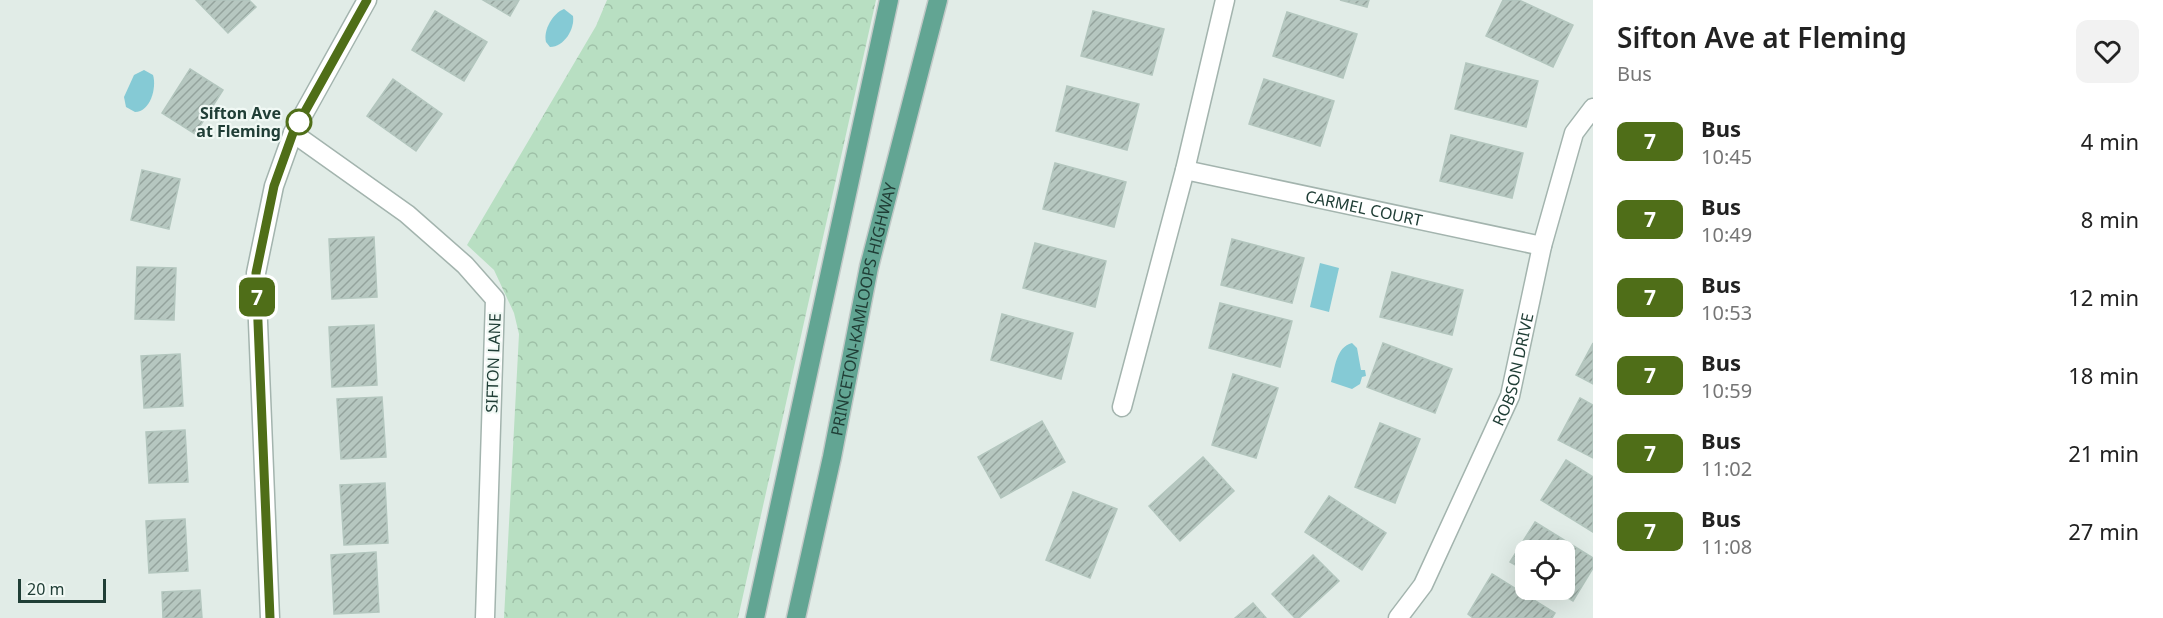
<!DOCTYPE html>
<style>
body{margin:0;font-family:"Noto Sans",sans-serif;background:#f2f2f2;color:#222;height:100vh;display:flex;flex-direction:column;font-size:22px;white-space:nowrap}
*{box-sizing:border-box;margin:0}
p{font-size:20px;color:#767676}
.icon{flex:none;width:33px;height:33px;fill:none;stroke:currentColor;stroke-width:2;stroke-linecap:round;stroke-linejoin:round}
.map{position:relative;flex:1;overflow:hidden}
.details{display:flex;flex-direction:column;background:#fff;width:570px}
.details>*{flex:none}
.badge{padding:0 12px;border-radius:9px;font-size:21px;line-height:39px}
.tools{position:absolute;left:1515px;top:540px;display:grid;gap:12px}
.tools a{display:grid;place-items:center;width:60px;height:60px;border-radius:12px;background:#fff;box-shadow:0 6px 24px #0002;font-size:30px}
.scale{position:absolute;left:18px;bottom:15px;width:88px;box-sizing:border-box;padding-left:6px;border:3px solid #203e36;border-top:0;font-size:16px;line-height:21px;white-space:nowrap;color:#203e36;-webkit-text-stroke:4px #f1f9f5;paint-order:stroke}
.map>.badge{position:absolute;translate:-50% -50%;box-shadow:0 0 0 3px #fff}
.round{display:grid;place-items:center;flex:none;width:63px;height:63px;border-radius:12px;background:#f2f2f2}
.headline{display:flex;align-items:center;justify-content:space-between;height:102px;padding:0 24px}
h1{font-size:28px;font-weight:600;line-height:45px}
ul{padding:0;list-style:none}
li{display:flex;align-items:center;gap:18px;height:78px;padding:0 24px}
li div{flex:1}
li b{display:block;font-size:22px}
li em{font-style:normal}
li .badge{min-width:66px;font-weight:700;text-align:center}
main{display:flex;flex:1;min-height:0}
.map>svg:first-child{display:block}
.park{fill:url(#park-crowns)}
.water{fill:#85cad5}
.building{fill:url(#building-hatch);stroke:#b3c6be;stroke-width:1.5}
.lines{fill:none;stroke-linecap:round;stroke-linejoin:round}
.minor-casing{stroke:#a3b4ae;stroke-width:21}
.major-casing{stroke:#c1c9c7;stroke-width:21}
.minor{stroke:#fff;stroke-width:18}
.major{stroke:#62a593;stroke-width:18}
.line-casing{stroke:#fff;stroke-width:14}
.line{stroke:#4f6e18;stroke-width:9}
.stop-dot{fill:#fff;stroke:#4f6e18;stroke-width:3}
.labels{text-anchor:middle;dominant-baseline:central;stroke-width:4.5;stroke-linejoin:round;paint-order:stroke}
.stop-label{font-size:16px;font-weight:bold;fill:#203e36;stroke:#f1f9f5;text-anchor:end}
.street-label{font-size:16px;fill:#203e36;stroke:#f1f9f5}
</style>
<main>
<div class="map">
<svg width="1593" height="618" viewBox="0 0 1593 618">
<defs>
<pattern id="park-crowns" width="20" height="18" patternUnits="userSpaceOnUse" patternTransform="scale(1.5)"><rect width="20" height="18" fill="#b8dfc2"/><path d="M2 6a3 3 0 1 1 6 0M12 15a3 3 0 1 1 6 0" fill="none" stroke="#9ec0a7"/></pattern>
<pattern id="building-hatch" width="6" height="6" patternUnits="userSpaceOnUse" patternTransform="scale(1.5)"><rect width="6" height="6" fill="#b6c7c0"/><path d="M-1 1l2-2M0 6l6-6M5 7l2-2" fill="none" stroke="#94a39d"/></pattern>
</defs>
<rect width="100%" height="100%" fill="#e1ece7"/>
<path class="park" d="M 607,0 L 876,0 L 738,618 L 504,618 L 519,334 L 514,313 L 494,270 L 467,245 L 596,26 Z"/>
<g class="water">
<path d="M 564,9 L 573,16 C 575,29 564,47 550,47 L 546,42 C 543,30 553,13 564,9 Z"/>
<path d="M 144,70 L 153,75 C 157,88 150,112 135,112 L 126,107 L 124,97 L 134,75 Z"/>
<path d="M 1320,263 L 1339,268 L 1329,312 L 1310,307 Z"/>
<path d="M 1352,343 L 1357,348 L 1361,370 L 1365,370 L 1366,376 L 1362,377 L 1360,384 L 1352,389 L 1331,382 C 1335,368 1336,347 1352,343 Z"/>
</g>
<g class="building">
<path d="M 196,0 L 249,0 L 256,7 L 228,33 Z"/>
<path d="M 483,0 L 519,0 L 510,16 Z"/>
<path d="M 1340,0 L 1369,0 L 1367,7 Z"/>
<path d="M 1503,0 L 1519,0 L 1573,25 L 1553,67 L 1486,36 Z"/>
<path d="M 435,11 L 487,42 L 464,81 L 412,50 Z"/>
<path d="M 1093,11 L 1164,29 L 1152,75 L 1081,56 Z"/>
<path d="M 1287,12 L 1357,34 L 1343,78 L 1273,56 Z"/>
<path d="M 1466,63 L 1538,81 L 1526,127 L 1455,109 Z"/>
<path d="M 190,69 L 223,90 L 195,134 L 162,113 Z"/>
<path d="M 393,79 L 442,114 L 416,151 L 367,116 Z"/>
<path d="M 1264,79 L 1334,101 L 1320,146 L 1249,124 Z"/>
<path d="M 1067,86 L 1139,104 L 1127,150 L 1056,131 Z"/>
<path d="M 1451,135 L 1523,153 L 1512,198 L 1440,181 Z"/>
<path d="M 1055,163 L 1126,182 L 1114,227 L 1043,209 Z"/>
<path d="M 142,170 L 180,179 L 169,229 L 131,220 Z"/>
<path d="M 374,237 L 377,297 L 332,299 L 329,239 Z"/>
<path d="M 1232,239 L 1304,258 L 1292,303 L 1221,285 Z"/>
<path d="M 1035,243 L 1106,261 L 1095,307 L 1023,288 Z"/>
<path d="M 137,267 L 176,268 L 174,320 L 135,319 Z"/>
<path d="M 1392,272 L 1463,290 L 1452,335 L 1380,317 Z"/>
<path d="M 1220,303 L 1292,321 L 1280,367 L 1209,348 Z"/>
<path d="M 1002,314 L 1073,333 L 1061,379 L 991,360 Z"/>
<path d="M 374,325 L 377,385 L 332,387 L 329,327 Z"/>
<path d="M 1383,343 L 1452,369 L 1435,413 L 1367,387 Z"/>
<path d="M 1593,343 L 1593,384 L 1576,375 Z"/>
<path d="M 180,354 L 183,406 L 144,408 L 141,356 Z"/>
<path d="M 1233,374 L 1278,388 L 1256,458 L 1212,445 Z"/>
<path d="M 382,397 L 386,457 L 341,459 L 337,399 Z"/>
<path d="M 1580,398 L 1593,405 L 1593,458 L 1558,440 Z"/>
<path d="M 1042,421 L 1065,462 L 1001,498 L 978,457 Z"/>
<path d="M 1380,423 L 1420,439 L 1395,503 L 1355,487 Z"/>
<path d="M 185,430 L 188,482 L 149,483 L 146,432 Z"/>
<path d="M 1203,457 L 1234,491 L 1180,541 L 1149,506 Z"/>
<path d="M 1566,460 L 1593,477 L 1593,532 L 1541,500 Z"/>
<path d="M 385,483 L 388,543 L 344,545 L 340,485 Z"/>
<path d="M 1073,492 L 1117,509 L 1090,578 L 1046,560 Z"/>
<path d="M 1329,496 L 1386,533 L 1362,570 L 1305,532 Z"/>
<path d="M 185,519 L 188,571 L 149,573 L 146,521 Z"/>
<path d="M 1535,522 L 1593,558 L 1593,568 L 1573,601 L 1555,590 L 1564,590 L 1564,550 L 1526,550 L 1526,571 L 1510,562 Z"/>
<path d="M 376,552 L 379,612 L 334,614 L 331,555 Z"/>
<path d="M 1313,555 L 1339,581 L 1299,618 L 1295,618 L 1272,594 Z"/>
<path d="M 1492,574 L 1555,613 L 1552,618 L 1473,618 L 1468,614 Z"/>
<path d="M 200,590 L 202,618 L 163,618 L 162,592 Z"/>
<path d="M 1253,603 L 1266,618 L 1235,618 Z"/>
</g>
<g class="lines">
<defs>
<g id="minor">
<path d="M 293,133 L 407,214 L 465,265 L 495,299 L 485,618"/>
<path id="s1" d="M 1185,170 L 1542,246"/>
<path d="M 1122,407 L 1185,170 L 1225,0"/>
<path d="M 270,618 L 256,273 L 274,186 L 293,133 L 367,0"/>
<path id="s2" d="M 1398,618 L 1423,585 L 1510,396 L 1542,246 L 1574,133 L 1593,108"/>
</g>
<g id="major">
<path d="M 755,618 L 889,0"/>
<path id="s3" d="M 796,618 L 832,457 L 869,267 L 938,0"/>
</g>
</defs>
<use href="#minor" class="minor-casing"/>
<use href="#major" class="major-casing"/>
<use href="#minor" class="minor"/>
<use href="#major" class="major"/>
</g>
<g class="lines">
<defs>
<path id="line" d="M 270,618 L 256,273 L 274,186 L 293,133 L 367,0"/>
</defs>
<use href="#line" class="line-casing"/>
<use href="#line" class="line"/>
</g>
<circle class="stop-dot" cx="299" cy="122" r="12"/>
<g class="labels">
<g class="stop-label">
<text x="281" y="113">Sifton Ave<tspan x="281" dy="18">at Fleming</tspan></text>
</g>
<g class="street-label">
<text stroke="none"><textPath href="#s1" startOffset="183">CARMEL COURT</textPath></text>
<text stroke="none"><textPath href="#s3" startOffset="316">PRINCETON-KAMLOOPS HIGHWAY</textPath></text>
<text transform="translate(493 363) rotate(-88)">SIFTON LANE</text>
<text stroke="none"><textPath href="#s2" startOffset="276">ROBSON DRIVE</textPath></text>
</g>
</g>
</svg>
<div class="tools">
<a><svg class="icon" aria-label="locate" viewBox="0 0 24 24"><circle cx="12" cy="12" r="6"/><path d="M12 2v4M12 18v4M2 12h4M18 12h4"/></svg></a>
</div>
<div class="scale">20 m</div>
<b class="badge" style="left:257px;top:297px;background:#4f6e18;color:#fff">7</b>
</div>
<section class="details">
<div class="headline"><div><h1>Sifton Ave at Fleming</h1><p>Bus</p></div><a class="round"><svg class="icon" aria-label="heart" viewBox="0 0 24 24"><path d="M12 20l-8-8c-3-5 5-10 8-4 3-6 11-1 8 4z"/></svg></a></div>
<ul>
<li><span class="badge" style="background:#4f6e18;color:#fff">7</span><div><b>Bus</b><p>10:45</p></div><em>4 min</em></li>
<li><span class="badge" style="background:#4f6e18;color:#fff">7</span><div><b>Bus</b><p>10:49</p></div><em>8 min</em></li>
<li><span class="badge" style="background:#4f6e18;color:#fff">7</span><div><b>Bus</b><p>10:53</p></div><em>12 min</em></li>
<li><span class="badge" style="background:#4f6e18;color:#fff">7</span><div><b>Bus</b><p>10:59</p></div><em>18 min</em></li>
<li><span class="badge" style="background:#4f6e18;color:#fff">7</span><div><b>Bus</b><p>11:02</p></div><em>21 min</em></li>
<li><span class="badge" style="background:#4f6e18;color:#fff">7</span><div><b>Bus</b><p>11:08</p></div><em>27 min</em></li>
</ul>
</section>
</main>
